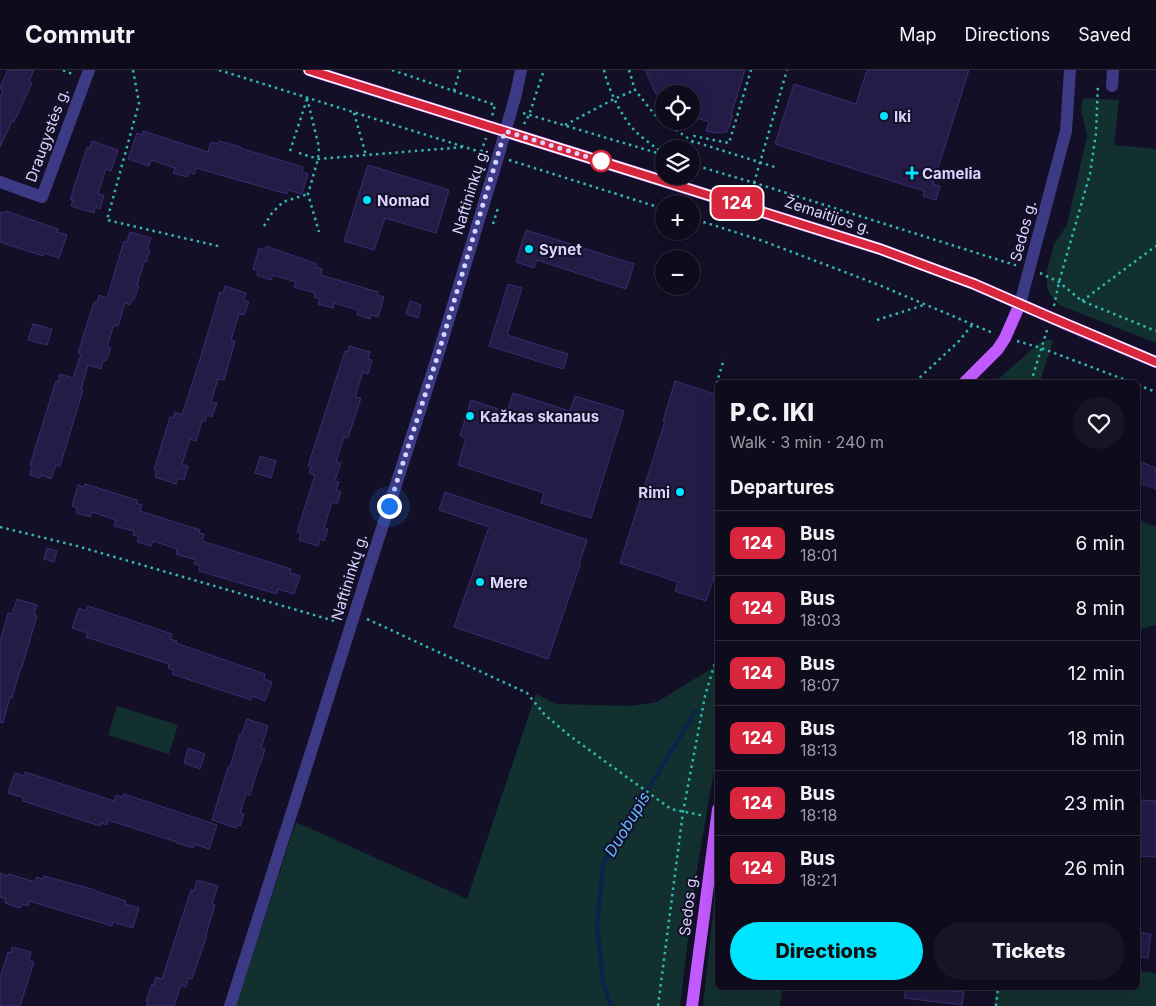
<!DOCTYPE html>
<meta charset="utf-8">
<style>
body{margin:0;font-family:Inter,sans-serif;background:#171425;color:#f1f3f6;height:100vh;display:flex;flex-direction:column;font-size:19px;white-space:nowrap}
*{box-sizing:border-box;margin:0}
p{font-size:16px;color:#9b9ba3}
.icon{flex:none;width:28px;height:28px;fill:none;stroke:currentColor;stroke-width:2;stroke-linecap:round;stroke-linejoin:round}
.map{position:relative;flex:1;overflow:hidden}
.sheet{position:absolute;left:715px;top:310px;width:425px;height:610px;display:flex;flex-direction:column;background:#0e0b1c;border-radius:8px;box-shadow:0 5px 20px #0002,0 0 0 1px #2e2b3b}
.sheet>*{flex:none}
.badge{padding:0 10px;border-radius:8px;font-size:18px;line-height:32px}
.controls{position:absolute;left:655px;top:15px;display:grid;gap:10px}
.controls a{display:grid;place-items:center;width:45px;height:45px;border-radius:50%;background:#0e0b1c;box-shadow:0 5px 20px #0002,0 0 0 1px #2e2b3b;font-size:25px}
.you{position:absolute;width:25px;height:25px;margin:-12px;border:4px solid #fff;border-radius:50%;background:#1a73e8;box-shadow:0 0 0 8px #1a73e833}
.map>.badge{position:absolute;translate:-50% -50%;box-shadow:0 0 0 2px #fff}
h2{padding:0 15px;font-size:19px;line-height:45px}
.round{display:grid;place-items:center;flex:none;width:52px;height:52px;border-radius:26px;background:#171425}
.summary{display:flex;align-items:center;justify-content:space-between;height:85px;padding:0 15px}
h1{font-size:24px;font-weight:800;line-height:38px}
.cta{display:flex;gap:10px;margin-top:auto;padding:10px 15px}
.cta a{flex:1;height:58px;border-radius:30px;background:#00e5ff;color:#111;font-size:20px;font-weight:800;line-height:58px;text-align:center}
.cta a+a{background:#171425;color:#f1f3f6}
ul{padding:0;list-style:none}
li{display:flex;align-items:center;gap:15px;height:65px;padding:0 15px;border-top:1px solid #2e2b3b}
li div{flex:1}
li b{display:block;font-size:19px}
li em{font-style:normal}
li .badge{min-width:55px;font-weight:700;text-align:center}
header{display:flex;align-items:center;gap:30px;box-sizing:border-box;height:70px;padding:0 25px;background:#0e0b1c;border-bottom:1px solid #2e2b3b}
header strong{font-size:24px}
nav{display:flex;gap:28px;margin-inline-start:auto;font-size:18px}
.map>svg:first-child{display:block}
.green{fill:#12302f}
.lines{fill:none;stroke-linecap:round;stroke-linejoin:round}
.stream{stroke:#0c2248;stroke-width:4.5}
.building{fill:#241b47;stroke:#3b2d73}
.path{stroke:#2fb8b0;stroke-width:2.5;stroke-dasharray:2.5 4;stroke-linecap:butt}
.minor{stroke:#3d3a85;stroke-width:12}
.major{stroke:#c25bff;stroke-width:12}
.line-casing{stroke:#fff;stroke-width:11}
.line{stroke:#d7263d;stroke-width:8}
.walk{stroke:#d9d4ff;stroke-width:5;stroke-dasharray:0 9}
.poi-dot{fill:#00e5ff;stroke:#130f26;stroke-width:2}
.stop-dot{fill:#fff;stroke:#d7263d;stroke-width:2.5}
.labels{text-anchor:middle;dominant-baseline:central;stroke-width:4;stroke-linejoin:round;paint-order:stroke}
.poi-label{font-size:15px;font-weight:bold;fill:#d9d4ff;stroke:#130f26;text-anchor:start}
.street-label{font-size:15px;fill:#d9d4ff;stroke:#130f26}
.water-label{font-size:16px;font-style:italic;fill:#62b6ff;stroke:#130f26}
</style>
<header>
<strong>Commutr</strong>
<nav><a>Map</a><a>Directions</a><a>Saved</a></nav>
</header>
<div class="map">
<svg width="1156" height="936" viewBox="0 0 1156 936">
<rect width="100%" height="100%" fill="#130f26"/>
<g class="green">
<path d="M 1083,28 L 1119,30 L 1114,75 L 1156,79 L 1156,273 L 1059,235 L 1050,224 L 1047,217 L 1047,201 L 1054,174 L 1067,155 L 1087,66 L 1081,40 Z"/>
<path d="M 1047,270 L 1053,270 L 1040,312 L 995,312 L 1039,273 Z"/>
<path d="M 1138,449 L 1156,457 L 1156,555 L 1138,560 Z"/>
<path d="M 717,595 L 717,684 L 696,805 L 680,936 L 236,936 L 296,752 L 467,829 L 536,624 L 556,634 L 631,636 L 657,632 Z"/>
<path d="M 117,636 L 178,655 L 169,684 L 108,665 Z"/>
<path d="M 717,805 L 718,918 L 782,918 L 780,936 L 703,936 Z"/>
<path d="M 1138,901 L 1156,903 L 1156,936 L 994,936 L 996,918 L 1138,918 Z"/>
</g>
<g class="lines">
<path class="stream" d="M 611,936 L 603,911 L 597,857 L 603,794 L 695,642"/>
</g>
<g class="building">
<path d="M 8,0 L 34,0 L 29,11 L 32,13 L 14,52 L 12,51 L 0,77 L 0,28 L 3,20 L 0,18 Z"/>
<path d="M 645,0 L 745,0 L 731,45 L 733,45 L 727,62 L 718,63 L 706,61 L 709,52 L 691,46 L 691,24 L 656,24 Z"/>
<path d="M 867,0 L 969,0 L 933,114 L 940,116 L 936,130 L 923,126 L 924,121 L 775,74 L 794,14 L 856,34 Z"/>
<path d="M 143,61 L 208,82 L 211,72 L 218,74 L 219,71 L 241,77 L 240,78 L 303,97 L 302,102 L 308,104 L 302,124 L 288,120 L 287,124 L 196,98 L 194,104 L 189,102 L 187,107 L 173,103 L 175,98 L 151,90 L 149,96 L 128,89 L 137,63 L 143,65 Z"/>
<path d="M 92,71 L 118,80 L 111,101 L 106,99 L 98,124 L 104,125 L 100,139 L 95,137 L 94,143 L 71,136 L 73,130 L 70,130 L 87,77 L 90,78 Z"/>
<path d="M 368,95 L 449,120 L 436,163 L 385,148 L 374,180 L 344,171 Z"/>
<path d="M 6,141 L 58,159 L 57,162 L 67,165 L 59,188 L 44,183 L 43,186 L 0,172 L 0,142 L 5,143 Z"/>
<path d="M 526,160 L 634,194 L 626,219 L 537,190 L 534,198 L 516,192 Z"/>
<path d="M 130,162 L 151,168 L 147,179 L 150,180 L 146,192 L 144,192 L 137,215 L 139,216 L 134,230 L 132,229 L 130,235 L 125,233 L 118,256 L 114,255 L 107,276 L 111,278 L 106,291 L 103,290 L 101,299 L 88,295 L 81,319 L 83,320 L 60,396 L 56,395 L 51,409 L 41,405 L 40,408 L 30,405 L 32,395 L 30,395 L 56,311 L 58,312 L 60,304 L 73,308 L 81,284 L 78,283 L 94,232 L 97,233 L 99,225 L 107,228 L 124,171 L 127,172 Z"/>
<path d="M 266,176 L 317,194 L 316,197 L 322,199 L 321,205 L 378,222 L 377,225 L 384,227 L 378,247 L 371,245 L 370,249 L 357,245 L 358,240 L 334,233 L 333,238 L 318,234 L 320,229 L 314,227 L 315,223 L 294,217 L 296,212 L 273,205 L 271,210 L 257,205 L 258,201 L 253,199 L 259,178 L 265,180 Z"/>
<path d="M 508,214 L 522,218 L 507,265 L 568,284 L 563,299 L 489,276 Z"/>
<path d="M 225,216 L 246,223 L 244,230 L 249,232 L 244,245 L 239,244 L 231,270 L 235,271 L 224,310 L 218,309 L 211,332 L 217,333 L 212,347 L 207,345 L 205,351 L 202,351 L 196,371 L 190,369 L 182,394 L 188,396 L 184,410 L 178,408 L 176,414 L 155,407 L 157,401 L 154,400 L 170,347 L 173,348 L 175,342 L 182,345 L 201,286 L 220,222 L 223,223 Z"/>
<path d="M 410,231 L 421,235 L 418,248 L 406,244 Z"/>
<path d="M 33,254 L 52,259 L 47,275 L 28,270 Z"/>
<path d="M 349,276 L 370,282 L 368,289 L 372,290 L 368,304 L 363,302 L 355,327 L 361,328 L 348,368 L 344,367 L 336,392 L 341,393 L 335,411 L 339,412 L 336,420 L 341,422 L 337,434 L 332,432 L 324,458 L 328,459 L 324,471 L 320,469 L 318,476 L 299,470 L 301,464 L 297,462 L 315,405 L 309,403 L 311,397 L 308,396 L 345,281 L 348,282 Z"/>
<path d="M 675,311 L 718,325 L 718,495 L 706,531 L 675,521 L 678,512 L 620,493 L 665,351 L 663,351 Z"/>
<path d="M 513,323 L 570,341 L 575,326 L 624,341 L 591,448 L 541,433 L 544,423 L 458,395 L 466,368 L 460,366 L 471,330 L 507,342 Z"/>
<path d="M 260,386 L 276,391 L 271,408 L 255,403 Z"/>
<path d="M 1138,391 L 1156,398 L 1156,419 L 1138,412 Z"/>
<path d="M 85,414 L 137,430 L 136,433 L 142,435 L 140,441 L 200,460 L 199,463 L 204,464 L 202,471 L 291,499 L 290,503 L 300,506 L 294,524 L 278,519 L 277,524 L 199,501 L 200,496 L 194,494 L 196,490 L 176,484 L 177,479 L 153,471 L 151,476 L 137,472 L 139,467 L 133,465 L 134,461 L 114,456 L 116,450 L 92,442 L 90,447 L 76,443 L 77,438 L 72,436 L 78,415 L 84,417 Z"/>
<path d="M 445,422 L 587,470 L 579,494 L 580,495 L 548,589 L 454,557 L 489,457 L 439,440 Z"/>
<path d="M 47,478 L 57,481 L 54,492 L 44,489 Z"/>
<path d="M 17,529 L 37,535 L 34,545 L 37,546 L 22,597 L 21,597 L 12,628 L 10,627 L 3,653 L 0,652 L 0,572 L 8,543 L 12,544 Z"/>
<path d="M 88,536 L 172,564 L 170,569 L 177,571 L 176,573 L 265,604 L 264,609 L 272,612 L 265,631 L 252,626 L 251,630 L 172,604 L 174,600 L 168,598 L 169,594 L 86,567 L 88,563 L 72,558 L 79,538 L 86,541 Z"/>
<path d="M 247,649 L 268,656 L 261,678 L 265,679 L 261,693 L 260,692 L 250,725 L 246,724 L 240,743 L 244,744 L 240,756 L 237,755 L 236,758 L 212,750 L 228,697 L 230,697 L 240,664 L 242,664 Z"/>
<path d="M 188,678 L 205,684 L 200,699 L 184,693 Z"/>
<path d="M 25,702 L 114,731 L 116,725 L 123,727 L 124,724 L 217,755 L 209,779 L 194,774 L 193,778 L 177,773 L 177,772 L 108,750 L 107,755 L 101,753 L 100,756 L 23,731 L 24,728 L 8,723 L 15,703 L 24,706 Z"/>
<path d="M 1141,730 L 1156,731 L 1156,787 L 1138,786 L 1138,756 L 1140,756 Z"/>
<path d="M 0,803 L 8,806 L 9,804 L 35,812 L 37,807 L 43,809 L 44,806 L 95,820 L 95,821 L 126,831 L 125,834 L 139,838 L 133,858 L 113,852 L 112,856 L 29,831 L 28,836 L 22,834 L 20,838 L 5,833 L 6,829 L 0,827 Z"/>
<path d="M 197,810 L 218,816 L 212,834 L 215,835 L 206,864 L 207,865 L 192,909 L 188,908 L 186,917 L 181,915 L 174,936 L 147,936 L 148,932 L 146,931 L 152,914 L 154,915 L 156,907 L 162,909 L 191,820 L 194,821 Z"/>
<path d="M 1138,862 L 1151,864 L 1148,888 L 1138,887 Z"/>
<path d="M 12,877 L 31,882 L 29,890 L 34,892 L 20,936 L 0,936 L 0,908 L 8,882 L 11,883 Z"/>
<path d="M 906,918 L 927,918 L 964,922 L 962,935 L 904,928 Z"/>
</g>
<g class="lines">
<g class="path">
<path d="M 63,0 L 74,5"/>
<path d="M 133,0 L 139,33 L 107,150 L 222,177"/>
<path d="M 219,0 L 487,84"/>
<path d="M 392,0 L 495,35 L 492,46"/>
<path d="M 604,0 C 608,19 622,48 636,62 C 645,70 655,77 664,84"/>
<path d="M 629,0 L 635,20 L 655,45 L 692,71 L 778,98"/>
<path d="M 454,21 L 460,0"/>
<path d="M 307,28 L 319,77 L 318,89 L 308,124 L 319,162"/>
<path d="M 354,43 L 366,85"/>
<path d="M 523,43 L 664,85"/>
<path d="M 524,54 L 529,45 L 544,0"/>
<path d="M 565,55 L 614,29 L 635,20"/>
<path d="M 690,79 L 694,66 L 729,73 L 751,0"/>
<path d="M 290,81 L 307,29"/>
<path d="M 481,82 L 486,68"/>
<path d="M 299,83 L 318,89 L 464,77"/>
<path d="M 509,90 L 664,139"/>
<path d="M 691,94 L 771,118 L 1018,196"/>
<path d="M 754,113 L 787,0"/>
<path d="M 691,148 L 763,171 L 879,215 L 993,263"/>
<path d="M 493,154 L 498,138"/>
<path d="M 264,156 L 272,143 L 283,132 L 308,124"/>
<path d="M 1040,203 L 1059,212 L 1082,231 L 1156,261"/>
<path d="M 1082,231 L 1156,176"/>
<path d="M 1054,236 L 1059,212 L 1090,104 L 1096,63 L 1098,14"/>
<path d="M 877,250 L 924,235"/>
<path d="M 1017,271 L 1041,278 L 1131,312"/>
<path d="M 719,312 L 717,312 L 724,289"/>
<path d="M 915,312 L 959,271 L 972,255"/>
<path d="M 1031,312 L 1047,260"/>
<path d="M 1138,315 L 1156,322"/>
<path d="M 0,457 L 77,476 L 338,552"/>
<path d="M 367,549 L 527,623 L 545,645 L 570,666 L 671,739 L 705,746"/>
<path d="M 658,936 L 683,742 L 705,626 L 718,583"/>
<path d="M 996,936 L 998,918"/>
</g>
<g class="minor">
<path d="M 1112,16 L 1113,0"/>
<path d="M 0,112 L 42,127 L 89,0"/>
<path d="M 1020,234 L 1066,61 L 1070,0"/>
<path d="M 230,936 L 317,663 L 368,501 L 437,288 L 498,87 L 516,24 L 521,0"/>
</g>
<g class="major">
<path d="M 309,0 L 880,179 L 974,214 L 1068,255 L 1156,292"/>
<path d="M 965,312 L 998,279 L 1005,268 L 1020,234"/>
<path d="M 692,936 L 718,739"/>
</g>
</g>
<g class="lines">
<defs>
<path id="line" d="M 309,0 L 880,179 L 974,214 L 1052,248 L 1156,292"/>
</defs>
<use href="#line" class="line-casing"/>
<use href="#line" class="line"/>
<path class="walk" d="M 389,436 L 437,288 L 505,61 L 601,91"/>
</g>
<g class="poi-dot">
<circle cx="884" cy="46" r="5"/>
<path d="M909.5 95.5h5v5h5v5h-5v5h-5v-5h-5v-5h5z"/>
<circle cx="367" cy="130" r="5"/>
<circle cx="529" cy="179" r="5"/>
<circle cx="470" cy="346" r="5"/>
<circle cx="680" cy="422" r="5"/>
<circle cx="480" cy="512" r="5"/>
</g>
<circle class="stop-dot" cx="601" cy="91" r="10"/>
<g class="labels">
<g class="poi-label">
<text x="894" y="46">Iki</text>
<text x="922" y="103">Camelia</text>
<text x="377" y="130">Nomad</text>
<text x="539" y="179">Synet</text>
<text x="480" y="346">Kažkas skanaus</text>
<text x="670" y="422" text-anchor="end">Rimi</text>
<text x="490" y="512">Mere</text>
</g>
<g class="street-label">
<text transform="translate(47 65) rotate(-70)">Draugystės g.</text>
<text transform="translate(470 121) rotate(-73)">Naftininkų g.</text>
<text transform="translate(828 145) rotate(18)">Žemaitijos g.</text>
<text transform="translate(1023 161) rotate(-75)">Sedos g.</text>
<text transform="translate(349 507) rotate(-73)">Naftininkų g.</text>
<text transform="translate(688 835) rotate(-83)">Sedos g.</text>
</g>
<g class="water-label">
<text transform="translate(627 754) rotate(-59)">Duobupis</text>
</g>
</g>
</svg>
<div class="controls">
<a><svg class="icon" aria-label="locate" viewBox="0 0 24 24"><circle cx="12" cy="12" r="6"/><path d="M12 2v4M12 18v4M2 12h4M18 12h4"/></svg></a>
<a><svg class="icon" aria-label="layers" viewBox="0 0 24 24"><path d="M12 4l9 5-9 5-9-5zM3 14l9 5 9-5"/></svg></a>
<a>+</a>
<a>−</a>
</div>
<div class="you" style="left:389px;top:436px"></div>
<b class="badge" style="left:737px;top:133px;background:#d7263d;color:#fff">124</b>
<section class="sheet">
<div class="summary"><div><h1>P.C. IKI</h1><p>Walk · 3 min · 240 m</p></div><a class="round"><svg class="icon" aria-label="heart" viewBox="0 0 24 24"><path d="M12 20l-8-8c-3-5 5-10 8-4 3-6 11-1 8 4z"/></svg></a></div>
<h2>Departures</h2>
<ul>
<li><span class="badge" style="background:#d7263d;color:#fff">124</span><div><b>Bus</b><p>18:01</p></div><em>6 min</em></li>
<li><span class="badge" style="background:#d7263d;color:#fff">124</span><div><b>Bus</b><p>18:03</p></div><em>8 min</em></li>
<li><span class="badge" style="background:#d7263d;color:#fff">124</span><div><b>Bus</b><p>18:07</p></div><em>12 min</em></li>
<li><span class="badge" style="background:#d7263d;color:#fff">124</span><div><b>Bus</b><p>18:13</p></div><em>18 min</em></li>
<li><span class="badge" style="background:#d7263d;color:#fff">124</span><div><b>Bus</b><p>18:18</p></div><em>23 min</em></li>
<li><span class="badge" style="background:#d7263d;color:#fff">124</span><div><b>Bus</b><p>18:21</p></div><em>26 min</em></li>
</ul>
<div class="cta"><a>Directions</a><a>Tickets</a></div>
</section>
</div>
